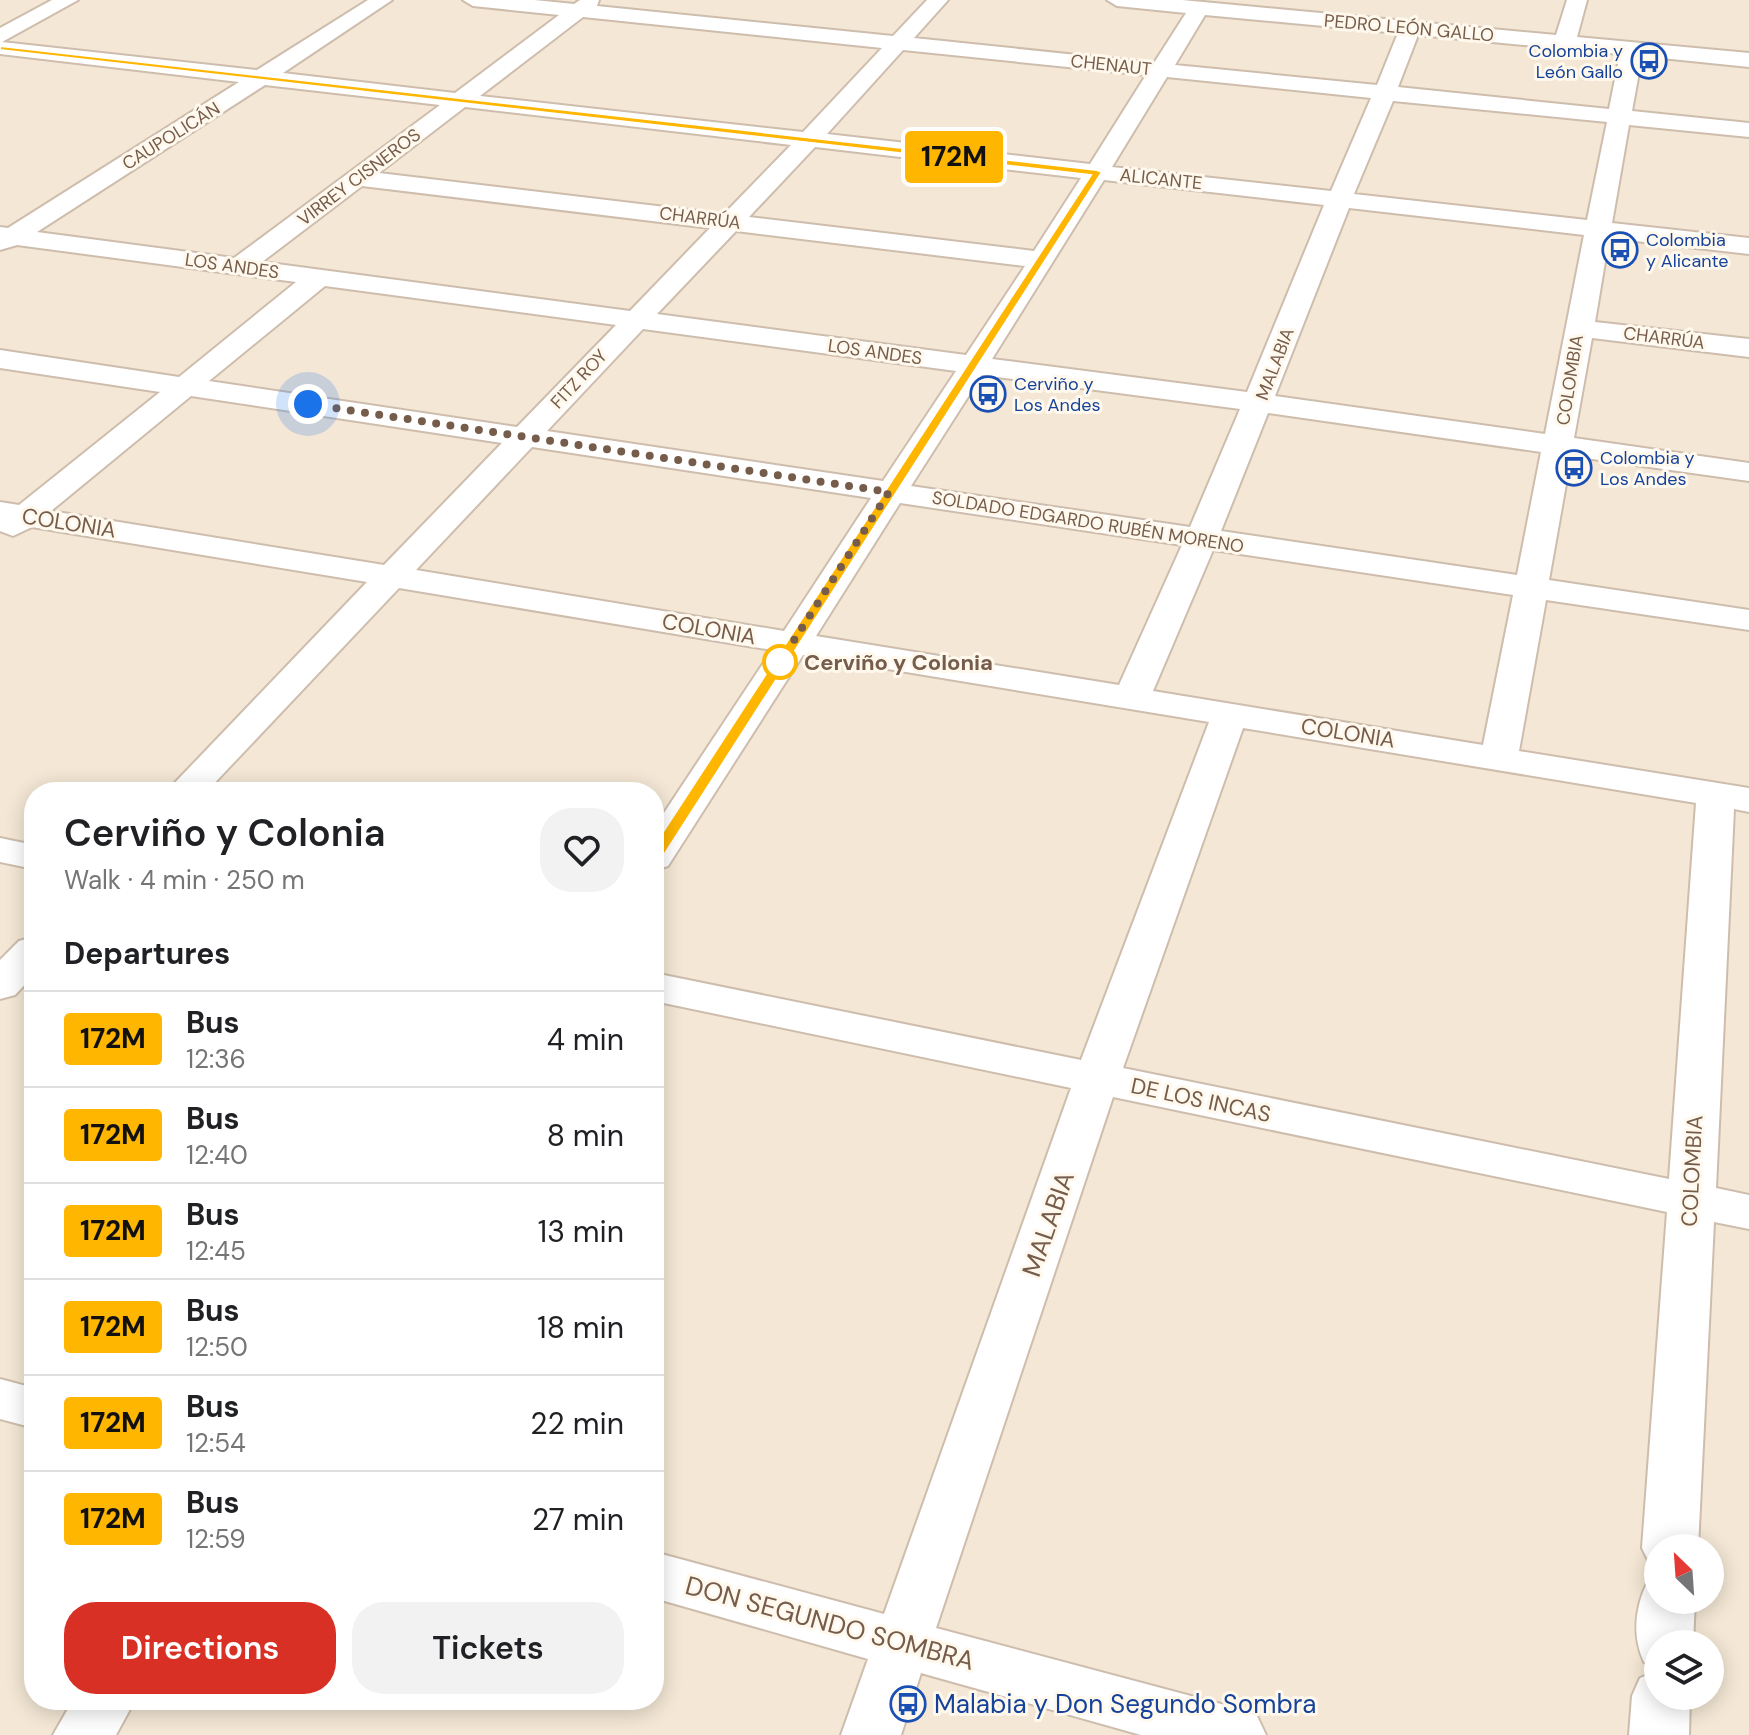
<!DOCTYPE html>
<meta charset="utf-8">
<style>
body{margin:0;font-family:"DM Sans",sans-serif;background:#f2f2f2;color:#202124;height:100vh;display:flex;flex-direction:column;font-size:30px;white-space:nowrap}
*{box-sizing:border-box;margin:0}
p{font-size:26px;color:#757577}
.icon{flex:none;width:44px;height:44px;fill:none;stroke:currentColor;stroke-width:2;stroke-linecap:round;stroke-linejoin:round}
.map{position:relative;flex:1;overflow:hidden}
.panel{position:absolute;left:24px;top:782px;width:640px;height:928px;display:flex;flex-direction:column;background:#fff;border-radius:32px;box-shadow:0 4px 20px #0003}
.panel>*{flex:none}
.badge{padding:0 16px;border-radius:6px;font-size:28px;line-height:52px}
.needle{width:52px;rotate:335deg}
.controls{position:absolute;left:1644px;top:1534px;display:grid;gap:16px}
.controls a{display:grid;place-items:center;width:80px;height:80px;border-radius:50%;background:#fff;box-shadow:0 4px 20px #0003;font-size:40px}
.you{position:absolute;width:40px;height:40px;margin:-20px;border:6px solid #fff;border-radius:50%;background:#1a73e8;box-shadow:0 0 0 12px #1a73e833}
.map>.badge{position:absolute;translate:-50% -50%;box-shadow:0 0 0 4px #fff}
h2{padding:0 40px;font-size:30px;line-height:72px}
.round{display:grid;place-items:center;flex:none;width:84px;height:84px;border-radius:32px;background:#f2f2f2}
.summary{display:flex;align-items:center;justify-content:space-between;height:136px;padding:0 40px}
h1{font-size:38px;font-weight:600;line-height:60px}
.cta{display:flex;gap:16px;margin-top:auto;padding:16px 40px}
.cta a{flex:1;height:92px;border-radius:32px;background:#d93025;color:#fff;font-size:32px;font-weight:600;line-height:92px;text-align:center}
.cta a+a{background:#f2f2f2;color:#202124}
ul{padding:0;list-style:none}
li{display:flex;align-items:center;gap:24px;height:96px;padding:0 40px;border-top:2px solid #e0e0e0}
li div{flex:1}
li b{display:block;font-size:30px}
li em{font-style:normal}
li .badge{min-width:88px;font-weight:700;text-align:center}
.map>svg:first-child{display:block}
.residential{fill:#f4e7d5;fill-rule:evenodd}
.lines{fill:none;stroke-linecap:round;stroke-linejoin:round}
.minor-casing{stroke:#cebdad;stroke-width:4}
.minor{fill:#fff;fill-rule:evenodd}
.line{fill:#feb600;stroke:#fff;stroke-width:2}
.walk{stroke:#765c4b;stroke-width:8;stroke-dasharray:0 14.4}
.stop-dot{fill:#fff;stroke:#feb600;stroke-width:4}
.labels{text-anchor:middle;dominant-baseline:central;stroke-width:6;stroke-linejoin:round;paint-order:stroke}
.far-street-label{font-size:18px;fill:#765c4b;stroke:#fff8ed}
.far-transit-label{font-size:18px;fill:#164399;stroke:#fff8ed;text-anchor:start}
.street-label{font-size:22px;fill:#765c4b;stroke:#fff8ed}
.stop-label{font-size:22px;font-weight:bold;fill:#765c4b;stroke:#fff8ed;text-anchor:start}
.near-street-label{font-size:26px;fill:#765c4b;stroke:#fff8ed}
.near-transit-label{font-size:26px;fill:#164399;stroke:#fff8ed;text-anchor:start}
</style>
<div class="map">
<svg width="1749" height="1735" viewBox="0 0 1749 1735">
<rect width="100%" height="100%" fill="#fcf5e7"/>
<path class="residential" d="M 0,0 L 1749,0 L 1749,1735 L 0,1735 ZM 34,792 L 654,792 L 654,1700 L 34,1700 ZM 1658,1548 L 1710,1548 L 1710,1600 L 1658,1600 ZM 1658,1644 L 1710,1644 L 1710,1696 L 1658,1696 Z"/>
<g class="lines">
<defs>
<g id="minor">
<path d="M 52,0 L 78,0 L 2,42 L 257,70 L 368,0 L 392,0 L 283,73 L 455,93 L 559,15 L 473,6 L 463,0 L 534,0 L 574,4 L 580,0 L 599,0 L 597,6 L 893,36 L 927,0 L 948,0 L 914,38 L 1154,63 L 1186,13 L 1117,6 L 1107,0 L 1182,0 L 1556,35 L 1567,0 L 1587,0 L 1577,37 L 1749,53 L 1749,67 L 1642,56 L 1632,111 L 1749,123 L 1749,137 L 1629,125 L 1612,223 L 1749,238 L 1749,254 L 1609,238 L 1595,322 L 1749,339 L 1749,357 L 1592,338 L 1574,438 L 1749,463 L 1749,481 L 1571,456 L 1549,580 L 1749,610 L 1749,630 L 1546,600 L 1519,751 L 1749,788 L 1749,812 L 1734,809 L 1716,1188 L 1749,1195 L 1749,1229 L 1714,1222 L 1698,1548 L 1658,1548 L 1658,1567 L 1650,1564 L 1642,1548 L 1667,1212 L 1113,1097 L 936,1628 L 1236,1708 L 1257,1716 L 1266,1735 L 1141,1735 L 921,1673 L 901,1735 L 841,1735 L 868,1659 L 654,1598 L 654,1552 L 884,1614 L 1071,1088 L 654,1001 L 654,973 L 1081,1060 L 1209,722 L 803,655 L 668,866 L 654,870 L 654,828 L 772,650 L 399,588 L 206,792 L 166,792 L 367,582 L 32,527 L 13,536 L 0,531 L 0,502 L 19,505 L 160,392 L 0,368 L 0,350 L 179,377 L 296,282 L 17,245 L 0,250 L 0,227 L 8,228 L 239,82 L 0,54 L 0,28 ZM 1205,15 L 1398,33 L 1377,85 L 1175,65 ZM 583,17 L 882,48 L 803,132 L 480,96 ZM 1418,35 L 1620,54 L 1609,109 L 1398,87 ZM 903,50 L 1146,75 L 1090,164 L 827,134 ZM 1167,77 L 1371,98 L 1331,191 L 1112,167 ZM 265,85 L 440,105 L 234,258 L 37,232 ZM 1393,101 L 1607,122 L 1587,220 L 1354,194 ZM 465,107 L 791,145 L 724,214 L 379,173 ZM 815,147 L 1081,178 L 1034,251 L 749,217 ZM 1104,180 L 1324,205 L 1247,392 L 992,359 ZM 362,186 L 710,228 L 630,311 L 262,262 ZM 1349,208 L 1584,235 L 1545,434 L 1275,396 ZM 736,231 L 1025,266 L 966,355 L 657,314 ZM 325,286 L 616,325 L 517,427 L 209,381 ZM 643,329 L 956,371 L 883,481 L 547,431 ZM 982,375 L 1240,409 L 1190,527 L 911,486 ZM 191,396 L 502,443 L 384,565 L 51,511 ZM 1268,413 L 1541,452 L 1517,575 L 1221,531 ZM 532,447 L 871,498 L 784,631 L 416,570 ZM 900,503 L 1182,545 L 1119,685 L 816,636 ZM 1213,550 L 1513,595 L 1483,745 L 1153,691 ZM 1243,728 L 1696,803 L 1669,1179 L 1123,1068 Z"/>
<path d="M 0,838 L 34,845 L 34,869 L 0,862 Z"/>
<path d="M 34,937 L 34,975 L 15,995 L 0,999 L 0,960 L 19,941 Z"/>
<path d="M 0,1379 L 34,1388 L 34,1428 L 0,1419 Z"/>
<path d="M 1658,1579 L 1658,1600 L 1695,1600 L 1693,1644 L 1658,1644 L 1658,1667 L 1644,1662 C 1632,1636 1635,1608 1647,1583 Z"/>
<path d="M 1658,1671 L 1658,1696 L 1690,1696 L 1689,1735 L 1629,1735 L 1632,1696 L 1640,1678 Z"/>
<path d="M 73,1700 L 135,1700 L 116,1735 L 53,1735 Z"/>
</g>
</defs>
<use href="#minor" class="minor-casing"/>
<use href="#minor" class="minor"/>
</g>
<path class="line" d="M 0,46 L 1097,170 L 1102,172 L 662,858 L 654,863 L 646,858 L 1091,175 L 0,50 Z"/>
<g class="lines">
<path class="walk" d="M 308,404 L 889,492 L 775,670 L 780,662"/>
</g>
<defs>
<symbol id="bus-ring" viewBox="-11 -11 22 22"><circle r="9.5" fill="#fff8ed" stroke="#1a4fb4" stroke-width="1.5"/><path d="M-5-6H5V4H4V6H2V4H-2V6H-4V4H-5ZM-3.5-4V0h7V-4ZM-3.5 1.2v1.5H-2V1.2ZM2 1.2v1.5H3.5V1.2Z" fill="#1a4fb4"/></symbol>
</defs>
<g fill-rule="evenodd">
<use href="#bus-ring" x="1629" y="41" width="40" height="40"/>
<use href="#bus-ring" x="1600" y="230" width="40" height="40"/>
<use href="#bus-ring" x="968" y="374" width="40" height="40"/>
<use href="#bus-ring" x="1554" y="448" width="40" height="40"/>
<use href="#bus-ring" x="888" y="1684" width="40" height="40"/>
</g>
<circle class="stop-dot" cx="780" cy="662" r="16"/>
<g class="labels">
<g class="far-street-label">
<text transform="translate(1409 28) rotate(5)">PEDRO LEÓN GALLO</text>
<text transform="translate(1111 65) rotate(6)">CHENAUT</text>
<text transform="translate(171 136) rotate(-32)">CAUPOLICÁN</text>
<text transform="translate(359 177) rotate(-37)">VIRREY CISNEROS</text>
<text transform="translate(1161 179) rotate(6)">ALICANTE</text>
<text transform="translate(700 218) rotate(7)">CHARRÚA</text>
<text transform="translate(232 266) rotate(8)">LOS ANDES</text>
<text transform="translate(1664 338) rotate(7)">CHARRÚA</text>
<text transform="translate(875 352) rotate(8)">LOS ANDES</text>
<text transform="translate(1275 364) rotate(-69)">MALABIA</text>
<text transform="translate(579 379) rotate(-47)">FITZ ROY</text>
<text transform="translate(1570 380) rotate(-81)">COLOMBIA</text>
<text transform="translate(1088 522) rotate(9)">SOLDADO EDGARDO RUBÉN MORENO</text>
</g>
<g class="far-transit-label">
<text x="1623" y="51" text-anchor="end">Colombia y<tspan x="1623" dy="21">León Gallo</tspan></text>
<text x="1646" y="240">Colombia<tspan x="1646" dy="21">y Alicante</tspan></text>
<text x="1014" y="384">Cerviño y<tspan x="1014" dy="21">Los Andes</tspan></text>
<text x="1600" y="458">Colombia y<tspan x="1600" dy="21">Los Andes</tspan></text>
</g>
<g class="street-label">
<text transform="translate(69 523) rotate(9)">COLONIA</text>
<text transform="translate(709 629) rotate(10)">COLONIA</text>
<text transform="translate(1348 733) rotate(9)">COLONIA</text>
<text transform="translate(1201 1100) rotate(12)">DE LOS INCAS</text>
<text transform="translate(1692 1171) rotate(-87)">COLOMBIA</text>
</g>
<g class="stop-label">
<text x="804" y="662">Cerviño y Colonia</text>
</g>
<g class="near-street-label">
<text transform="translate(1048 1224) rotate(-71)">MALABIA</text>
<text transform="translate(830 1623) rotate(15)">DON SEGUNDO SOMBRA</text>
</g>
<g class="near-transit-label">
<text x="934" y="1704">Malabia y Don Segundo Sombra</text>
</g>
</g>
</svg>
<div class="controls">
<a><svg class="needle" viewBox="-14 -14 28 28"><path d="M0-13l5 13h-10z" fill="#e53935"/><path d="M0 13l5-13h-10z" fill="#757577"/></svg></a>
<a><svg class="icon" aria-label="layers" viewBox="0 0 24 24"><path d="M12 4l9 5-9 5-9-5zM3 14l9 5 9-5"/></svg></a>
</div>
<div class="you" style="left:308px;top:404px"></div>
<b class="badge" style="left:954px;top:157px;background:#feb600;color:#111">172M</b>
<section class="panel">
<div class="summary"><div><h1>Cerviño y Colonia</h1><p>Walk · 4 min · 250 m</p></div><a class="round"><svg class="icon" aria-label="heart" viewBox="0 0 24 24"><path d="M12 20l-8-8c-3-5 5-10 8-4 3-6 11-1 8 4z"/></svg></a></div>
<h2>Departures</h2>
<ul>
<li><span class="badge" style="background:#feb600;color:#111">172M</span><div><b>Bus</b><p>12:36</p></div><em>4 min</em></li>
<li><span class="badge" style="background:#feb600;color:#111">172M</span><div><b>Bus</b><p>12:40</p></div><em>8 min</em></li>
<li><span class="badge" style="background:#feb600;color:#111">172M</span><div><b>Bus</b><p>12:45</p></div><em>13 min</em></li>
<li><span class="badge" style="background:#feb600;color:#111">172M</span><div><b>Bus</b><p>12:50</p></div><em>18 min</em></li>
<li><span class="badge" style="background:#feb600;color:#111">172M</span><div><b>Bus</b><p>12:54</p></div><em>22 min</em></li>
<li><span class="badge" style="background:#feb600;color:#111">172M</span><div><b>Bus</b><p>12:59</p></div><em>27 min</em></li>
</ul>
<div class="cta"><a>Directions</a><a>Tickets</a></div>
</section>
</div>
